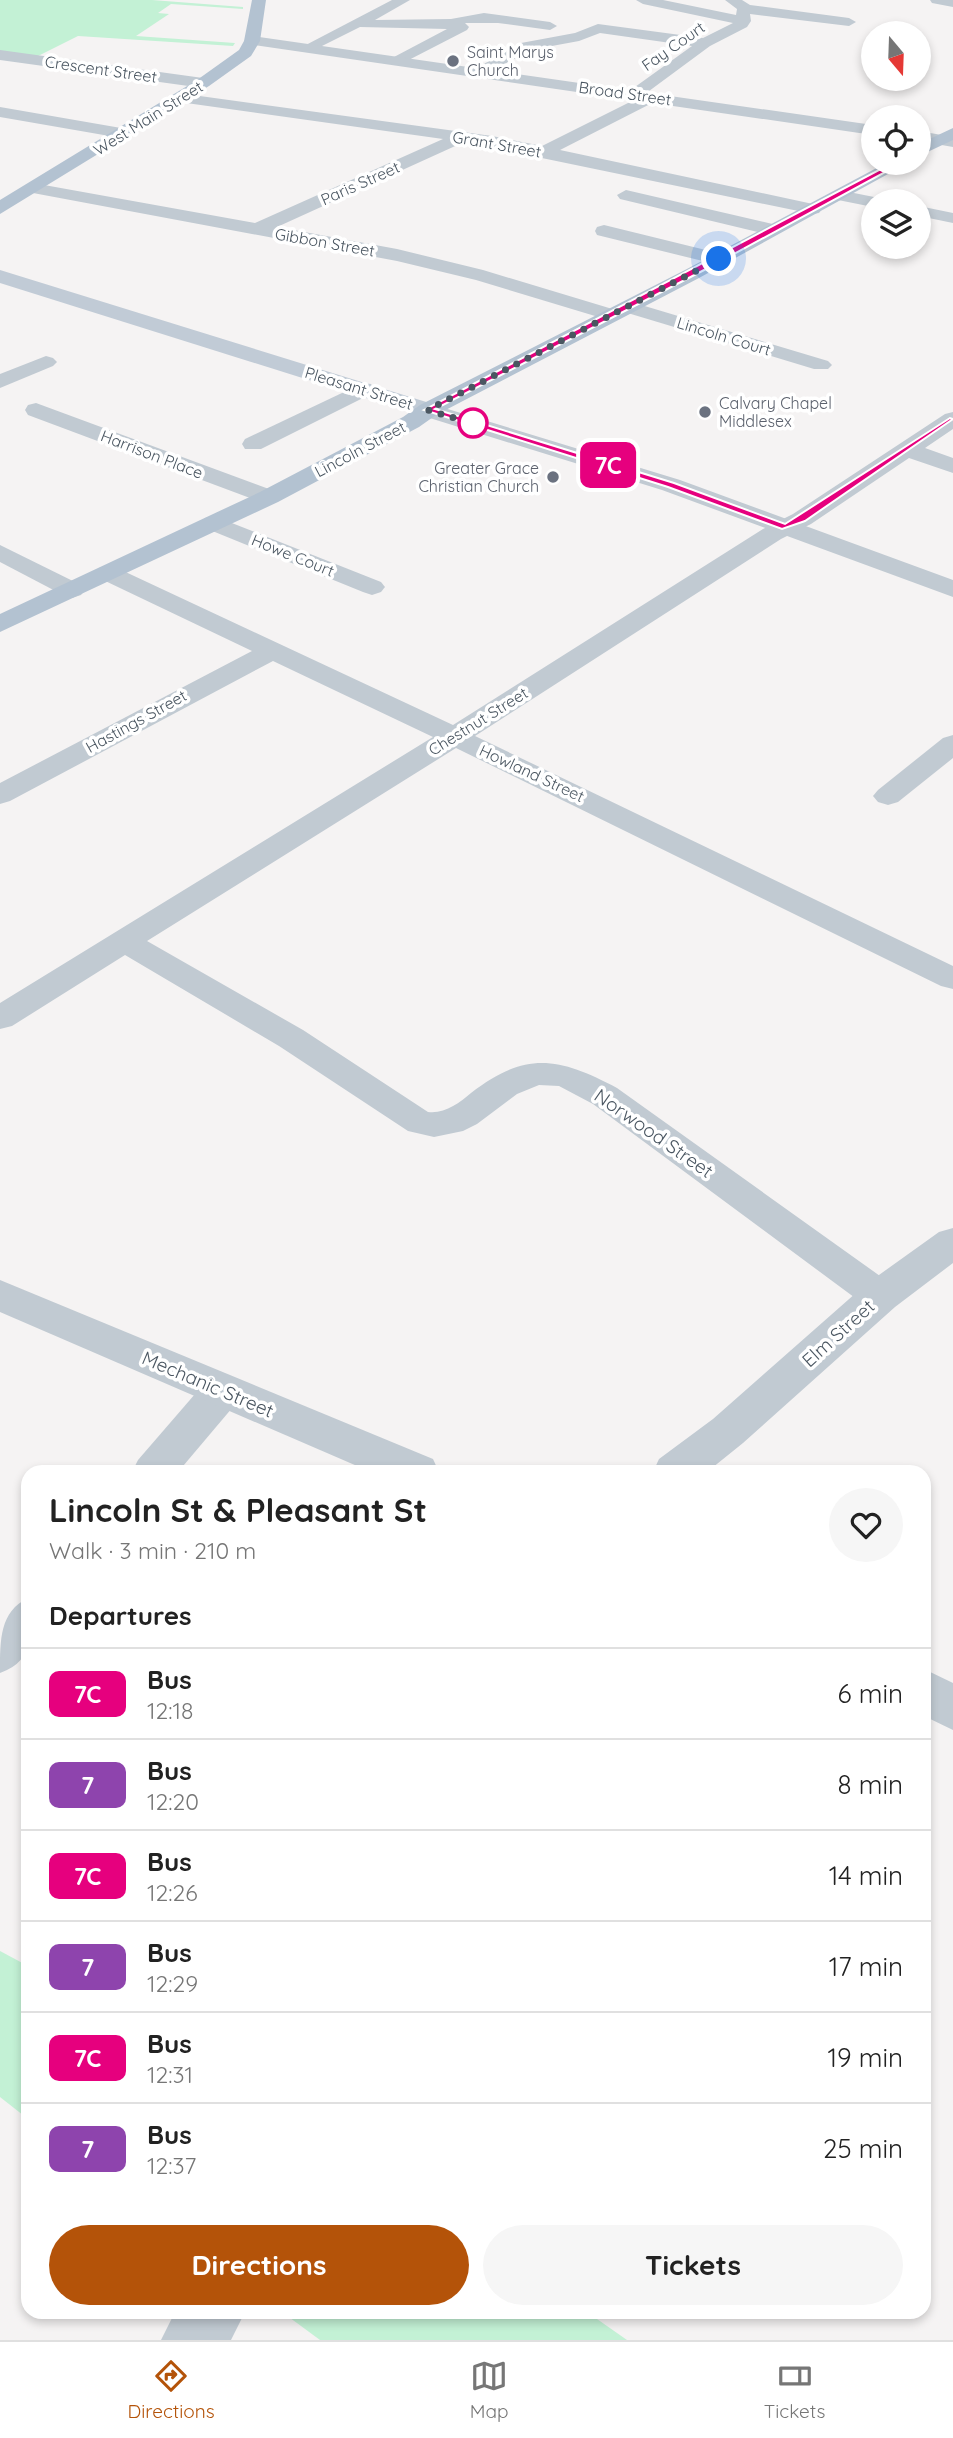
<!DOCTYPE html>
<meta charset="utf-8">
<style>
body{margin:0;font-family:Quicksand,sans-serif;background:#f6f6f6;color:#222;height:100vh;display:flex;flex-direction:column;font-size:26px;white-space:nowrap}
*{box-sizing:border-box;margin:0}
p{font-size:23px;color:#767676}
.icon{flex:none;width:38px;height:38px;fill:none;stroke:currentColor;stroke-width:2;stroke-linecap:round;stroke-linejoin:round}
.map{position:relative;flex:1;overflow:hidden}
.panel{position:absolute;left:21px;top:1465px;width:910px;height:854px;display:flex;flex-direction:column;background:#fff;border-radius:21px;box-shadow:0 4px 10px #0003}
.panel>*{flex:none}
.badge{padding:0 14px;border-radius:10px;font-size:24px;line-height:46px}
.needle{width:46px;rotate:161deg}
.tools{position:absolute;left:861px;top:21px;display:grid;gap:14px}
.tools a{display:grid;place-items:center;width:70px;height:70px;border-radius:50%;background:#fff;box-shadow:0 4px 10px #0003;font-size:35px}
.you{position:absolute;width:35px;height:35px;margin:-18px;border:5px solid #fff;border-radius:50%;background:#1a73e8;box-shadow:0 0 0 10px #1a73e833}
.map>.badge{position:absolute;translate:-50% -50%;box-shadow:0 0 0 4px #fff}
h2{padding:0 28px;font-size:26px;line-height:63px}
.round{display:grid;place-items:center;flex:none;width:74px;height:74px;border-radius:37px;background:#f6f6f6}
.overview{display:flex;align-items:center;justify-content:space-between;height:119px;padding:0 28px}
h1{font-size:33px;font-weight:700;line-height:52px}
.action{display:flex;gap:14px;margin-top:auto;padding:14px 28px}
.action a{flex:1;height:80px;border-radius:42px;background:#b45309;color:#fff;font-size:28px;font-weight:700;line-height:80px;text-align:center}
.action a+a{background:#f6f6f6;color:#222}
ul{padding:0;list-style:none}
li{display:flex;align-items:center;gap:21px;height:91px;padding:0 28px;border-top:2px solid #e0e0e0}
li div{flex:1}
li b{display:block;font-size:26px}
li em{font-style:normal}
li .badge{min-width:77px;font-weight:700;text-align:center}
.tabs{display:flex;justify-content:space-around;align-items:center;height:98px;border-top:2px solid #e0e0e0;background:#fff;font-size:19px;color:#767676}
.tabs a{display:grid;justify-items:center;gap:4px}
.tabs .selected{color:#b45309}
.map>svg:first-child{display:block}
.green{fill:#c3f1d5}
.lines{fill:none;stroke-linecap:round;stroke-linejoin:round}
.minor{fill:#c1cad2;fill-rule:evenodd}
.tertiary{fill:#c1cad2;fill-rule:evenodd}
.secondary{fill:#c1cbd6;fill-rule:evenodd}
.primary{fill:#b3c2d1;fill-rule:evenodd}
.line{fill:#e6007e;stroke:#fff;stroke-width:2}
.walk{stroke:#4a5661;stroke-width:7;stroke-dasharray:0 12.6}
.worship-dot{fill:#6b7280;stroke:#fff;stroke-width:2.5}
.stop-dot{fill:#fff;stroke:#e6007e;stroke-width:3.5}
.labels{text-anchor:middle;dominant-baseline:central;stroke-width:7;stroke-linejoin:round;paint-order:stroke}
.far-street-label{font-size:16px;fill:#4a5661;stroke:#fff}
.far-worship-label{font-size:16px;fill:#5b616d;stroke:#fff;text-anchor:start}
.street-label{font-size:19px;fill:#4a5661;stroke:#fff}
</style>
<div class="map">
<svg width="953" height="2340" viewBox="0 0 953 2340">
<rect width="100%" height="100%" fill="#f5f3f3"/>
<g class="green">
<path d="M 0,0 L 152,0 L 243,7 L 243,9 L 171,4 L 158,13 L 169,14 L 136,36 L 235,43 L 233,46 L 78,36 L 36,57 L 0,52 Z"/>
<path d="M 0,1951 L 28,1966 L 28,2119 L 0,2097 Z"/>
<path d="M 282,2312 L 587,2312 L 627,2340 L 320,2340 Z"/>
</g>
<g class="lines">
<g class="minor">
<path d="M 392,0 L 410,0 L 375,20 L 451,19 L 484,13 L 550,22 L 557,26 L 550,30 L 498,23 L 465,23 L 469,27 L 467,30 L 399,65 L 391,60 L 394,57 L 447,29 L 360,27 L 314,50 L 309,51 L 302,47 Z"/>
<path d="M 636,0 L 663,0 L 736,15 L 737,9 L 725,0 L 742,0 L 750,5 L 849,18 L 856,22 L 849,26 L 750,14 L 751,21 L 747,27 L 710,46 L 645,94 L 658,94 L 660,97 L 658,100 L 560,150 L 813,204 L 819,205 L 822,209 L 819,213 L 813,214 L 464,142 L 277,227 L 397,249 L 483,270 L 619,311 L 622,315 L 619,319 L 605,319 L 476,280 L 397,261 L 33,193 L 24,188 L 33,183 L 255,223 L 443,139 L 172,101 L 170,98 L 178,93 L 492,136 L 542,146 L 634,100 L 628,98 L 626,95 L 628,92 L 692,46 L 600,33 L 579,41 L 530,50 L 485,75 L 475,75 L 472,72 L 475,69 L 521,43 L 575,33 L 598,24 L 703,38 L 733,23 L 643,4 Z"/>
<path d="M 930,0 L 953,0 L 953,7 L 932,3 Z"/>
<path d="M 0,50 L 203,78 L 211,83 L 203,88 L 0,60 Z"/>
<path d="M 0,107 L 121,128 L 129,133 L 121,138 L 0,117 Z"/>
<path d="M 626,190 L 781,226 L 783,230 L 774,236 L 620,199 L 617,195 Z"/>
<path d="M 839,190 L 879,198 L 881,201 L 873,201 L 873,207 L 833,199 L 830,195 Z"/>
<path d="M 919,206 L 953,213 L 953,223 L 919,216 Z"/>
<path d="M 604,225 L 726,255 L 729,259 L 719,265 L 597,235 L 595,231 L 597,227 Z"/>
<path d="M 628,301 L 828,361 L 832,365 L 828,369 L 814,369 L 621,311 L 618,307 L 621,303 Z"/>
<path d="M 46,356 L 53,358 L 57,362 L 53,366 L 0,388 L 0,374 Z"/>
<path d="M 363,383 L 371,384 L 374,389 L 371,394 L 261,449 L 245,449 L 242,444 L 245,439 Z"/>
<path d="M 36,403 L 277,492 L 281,497 L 277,502 L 261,502 L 28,415 L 25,410 L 28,405 Z"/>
<path d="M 953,412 L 953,429 L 925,448 L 953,458 L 953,473 L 909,458 L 811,524 L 781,539 L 475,736 L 953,966 L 953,989 L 941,986 L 456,748 L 147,941 L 303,1030 L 428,1112 C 445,1114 459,1103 471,1093 C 526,1050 560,1058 617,1088 L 894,1286 L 900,1296 L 894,1306 L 880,1311 L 866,1306 L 593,1104 L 559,1086 L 539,1085 L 517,1094 L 477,1124 L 463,1131 L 434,1137 L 408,1131 L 279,1046 L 125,955 L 12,1026 L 0,1029 L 0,1003 L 433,737 L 273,661 L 10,801 L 0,804 L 0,783 L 252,651 L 99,578 L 95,573 L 99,568 L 108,565 L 117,568 L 453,725 L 763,529 L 793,514 L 945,414 Z"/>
<path d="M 214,516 L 381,582 L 385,587 L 381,592 L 372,595 L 363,592 L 205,528 L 202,523 L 205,518 Z"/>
<path d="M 0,545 L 81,585 L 85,590 L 81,595 L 72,598 L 63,595 L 0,562 Z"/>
<path d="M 953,735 L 953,758 L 898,802 L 888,805 L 878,802 L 873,796 L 878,790 L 943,738 Z"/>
<path d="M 223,1374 L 238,1379 L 244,1390 L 238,1401 L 178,1472 L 132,1472 L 138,1460 L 208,1379 Z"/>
<path d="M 28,1598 C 28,1633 38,1659 0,1673 C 0,1638 0,1612 28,1598 Z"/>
<path d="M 924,1669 L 953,1683 L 953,1730 L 924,1716 Z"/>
</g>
<g class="tertiary">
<path d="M 252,36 L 873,125 L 873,135 L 247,44 L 244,41 L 247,38 Z"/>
<path d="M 919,131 L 953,137 L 953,147 L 919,141 Z"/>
<path d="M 428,403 L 680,480 L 953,580 L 953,597 L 662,490 L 420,415 L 416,410 L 420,405 Z"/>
<path d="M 953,1228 L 953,1263 L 895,1307 L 743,1443 L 707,1472 L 653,1472 L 659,1459 L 713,1419 L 865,1285 L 939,1232 Z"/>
<path d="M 0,1280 L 433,1459 L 439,1472 L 371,1472 L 0,1312 Z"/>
<path d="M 175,2312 L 245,2312 L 231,2340 L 161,2340 Z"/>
</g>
<path class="secondary" d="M 0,270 L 436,405 L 440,410 L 436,415 L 420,415 L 0,283 Z"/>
<g class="primary">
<path d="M 252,0 L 266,0 L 260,41 L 251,56 L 209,86 L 0,214 L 0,200 L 197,80 L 239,50 L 244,41 Z"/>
<path d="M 953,128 L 953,140 L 919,156 L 919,144 Z"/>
<path d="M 886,163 L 908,163 L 699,278 L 436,415 L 419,427 L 278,502 L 0,632 L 0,614 L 260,492 L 403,417 L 420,405 L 685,270 Z"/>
</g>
</g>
<path class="line" d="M 896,161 L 902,163 L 708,268 L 435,409 L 674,483 L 785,524 L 950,418 L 953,419 L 805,521 L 782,529 L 668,487 L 424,410 Z"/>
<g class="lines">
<path class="walk" d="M 473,423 L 481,426 L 428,410 L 719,259"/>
</g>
<g class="worship-dot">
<circle cx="453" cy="61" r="7"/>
<circle cx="705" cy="412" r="7"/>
<circle cx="553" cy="477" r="7"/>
</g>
<circle class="stop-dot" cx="473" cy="423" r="14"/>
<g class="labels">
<g class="far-street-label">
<text transform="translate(673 46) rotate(-35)">Fay Court</text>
<text transform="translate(101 69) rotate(8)">Crescent Street</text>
<text transform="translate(625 93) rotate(8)">Broad Street</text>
<text transform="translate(148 118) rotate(-32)">West Main Street</text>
<text transform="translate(497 144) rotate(10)">Grant Street</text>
<text transform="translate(360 183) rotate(-24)">Paris Street</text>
<text transform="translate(325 242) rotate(10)">Gibbon Street</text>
<text transform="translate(724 336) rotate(17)">Lincoln Court</text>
<text transform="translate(359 388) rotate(17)">Pleasant Street</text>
<text transform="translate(360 449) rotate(-28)">Lincoln Street</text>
<text transform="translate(152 454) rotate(21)">Harrison Place</text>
<text transform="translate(293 555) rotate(22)">Howe Court</text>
<text transform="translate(136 721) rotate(-29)">Hastings Street</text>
<text transform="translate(478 721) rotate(-32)">Chestnut Street</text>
<text transform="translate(532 773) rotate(25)">Howland Street</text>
</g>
<g class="far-worship-label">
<text x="467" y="52">Saint Marys<tspan x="467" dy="18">Church</tspan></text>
<text x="719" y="403">Calvary Chapel<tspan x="719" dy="18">Middlesex</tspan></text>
<text x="539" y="468" text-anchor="end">Greater Grace<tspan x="539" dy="18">Christian Church</tspan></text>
</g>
<g class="street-label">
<text transform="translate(654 1133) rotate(35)">Norwood Street</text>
<text transform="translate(838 1333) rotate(-42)">Elm Street</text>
<text transform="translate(208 1384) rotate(23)">Mechanic Street</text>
</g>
</g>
</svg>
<div class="tools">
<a><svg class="needle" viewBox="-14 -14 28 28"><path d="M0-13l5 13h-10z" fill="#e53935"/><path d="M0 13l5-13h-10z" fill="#767676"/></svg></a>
<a><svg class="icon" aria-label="locate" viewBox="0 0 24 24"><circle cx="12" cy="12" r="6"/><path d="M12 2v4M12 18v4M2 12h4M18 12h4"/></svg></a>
<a><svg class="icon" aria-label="layers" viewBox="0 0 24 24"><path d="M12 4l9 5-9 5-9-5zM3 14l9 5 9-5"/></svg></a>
</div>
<div class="you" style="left:719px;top:259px"></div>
<b class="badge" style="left:608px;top:465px;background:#e6007e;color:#fff">7C</b>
<section class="panel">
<div class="overview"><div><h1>Lincoln St &amp; Pleasant St</h1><p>Walk · 3 min · 210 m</p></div><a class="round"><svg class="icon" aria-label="heart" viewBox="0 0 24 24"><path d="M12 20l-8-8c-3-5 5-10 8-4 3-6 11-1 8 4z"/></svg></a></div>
<h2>Departures</h2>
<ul>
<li><span class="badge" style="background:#e6007e;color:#fff">7C</span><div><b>Bus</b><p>12:18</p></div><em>6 min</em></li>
<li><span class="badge" style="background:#8e44ad;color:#fff">7</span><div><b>Bus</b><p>12:20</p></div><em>8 min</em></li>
<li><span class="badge" style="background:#e6007e;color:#fff">7C</span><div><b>Bus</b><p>12:26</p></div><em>14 min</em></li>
<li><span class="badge" style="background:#8e44ad;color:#fff">7</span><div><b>Bus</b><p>12:29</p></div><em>17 min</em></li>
<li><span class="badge" style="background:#e6007e;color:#fff">7C</span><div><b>Bus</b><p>12:31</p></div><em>19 min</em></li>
<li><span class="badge" style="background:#8e44ad;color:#fff">7</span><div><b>Bus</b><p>12:37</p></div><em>25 min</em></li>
</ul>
<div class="action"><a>Directions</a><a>Tickets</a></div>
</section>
</div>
<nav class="tabs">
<a class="selected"><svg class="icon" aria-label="directions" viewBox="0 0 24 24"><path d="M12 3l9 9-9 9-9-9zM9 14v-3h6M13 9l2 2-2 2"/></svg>Directions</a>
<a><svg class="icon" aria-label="map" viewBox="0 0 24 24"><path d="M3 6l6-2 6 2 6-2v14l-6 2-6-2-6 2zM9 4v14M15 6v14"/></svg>Map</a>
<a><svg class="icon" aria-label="tickets" viewBox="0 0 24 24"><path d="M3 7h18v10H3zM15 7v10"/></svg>Tickets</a>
</nav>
